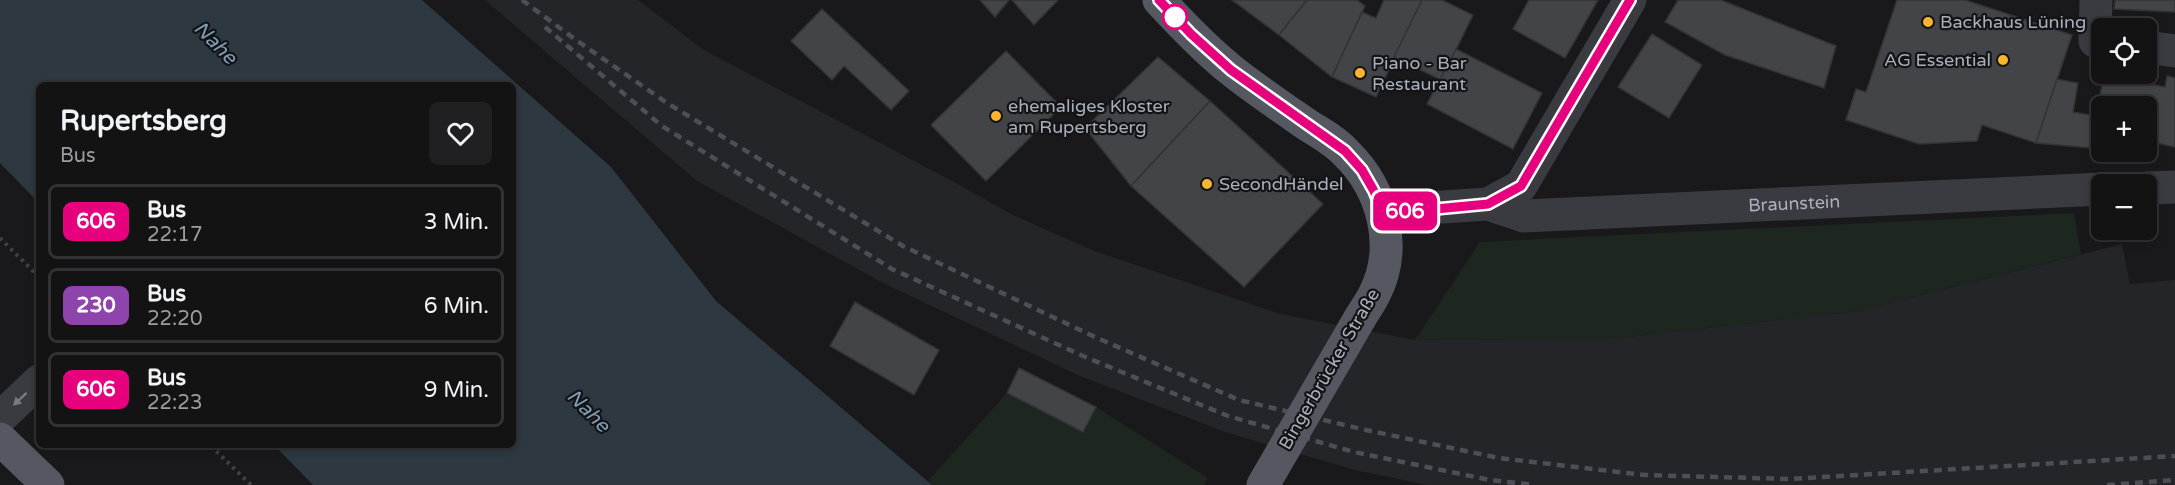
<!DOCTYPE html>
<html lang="de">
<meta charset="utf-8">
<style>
body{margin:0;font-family:"Varela Round",sans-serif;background:#202022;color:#f1f3f6;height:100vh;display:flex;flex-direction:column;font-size:22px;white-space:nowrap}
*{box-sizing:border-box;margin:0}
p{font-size:20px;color:#9d9ea0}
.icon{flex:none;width:33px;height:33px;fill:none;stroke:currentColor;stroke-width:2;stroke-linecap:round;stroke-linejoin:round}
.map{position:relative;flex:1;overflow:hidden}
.details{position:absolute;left:36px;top:82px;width:480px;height:366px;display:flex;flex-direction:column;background:#131314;border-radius:9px;box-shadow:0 3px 9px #0003,0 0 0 2px #323234}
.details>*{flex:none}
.badge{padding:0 12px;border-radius:9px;font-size:21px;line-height:39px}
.buttons{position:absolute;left:2091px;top:18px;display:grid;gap:12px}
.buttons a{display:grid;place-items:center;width:66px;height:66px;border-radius:9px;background:#131314;box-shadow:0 3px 9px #0003,0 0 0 2px #323234;font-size:30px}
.map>.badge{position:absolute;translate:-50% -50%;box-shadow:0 0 0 3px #fff}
.round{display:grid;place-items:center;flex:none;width:63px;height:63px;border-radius:9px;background:#202022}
.overview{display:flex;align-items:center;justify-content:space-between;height:102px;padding:0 24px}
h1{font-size:28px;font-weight:700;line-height:45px}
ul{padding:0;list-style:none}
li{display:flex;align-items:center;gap:18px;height:75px;margin:0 12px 9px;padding:0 12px;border:3px solid #323234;border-radius:9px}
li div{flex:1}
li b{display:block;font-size:22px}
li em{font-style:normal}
li .badge{min-width:66px;font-weight:700;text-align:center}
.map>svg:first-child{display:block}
.built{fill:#242528}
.green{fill:#1e271f}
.water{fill:#2d3840}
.building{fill:#434448;stroke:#323337;stroke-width:1.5}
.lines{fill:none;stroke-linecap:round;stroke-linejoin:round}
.path{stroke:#3f4247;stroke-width:4;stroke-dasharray:3 4.5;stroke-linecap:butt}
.minor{stroke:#393b40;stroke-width:33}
.major{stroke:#555860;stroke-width:33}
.rail{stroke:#4c4f55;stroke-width:4.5;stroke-dasharray:8 6;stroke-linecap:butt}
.major-bridge{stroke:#555860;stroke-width:33}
.oneway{fill:#777b84}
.line-casing{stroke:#fff;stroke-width:14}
.line{stroke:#e6007e;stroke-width:9}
.stop-dot{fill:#fff;stroke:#e6007e;stroke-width:3}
.poi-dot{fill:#fdb42e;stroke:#141416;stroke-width:2}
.labels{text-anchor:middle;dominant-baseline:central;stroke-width:4.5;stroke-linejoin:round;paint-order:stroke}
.poi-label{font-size:18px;fill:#aab0bb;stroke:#141416;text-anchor:start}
.street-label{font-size:18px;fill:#aab0bb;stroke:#141416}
.water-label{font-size:20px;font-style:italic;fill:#809fb8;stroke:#141416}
</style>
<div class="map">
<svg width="2175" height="485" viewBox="0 0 2175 485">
<rect width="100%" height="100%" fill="#19191b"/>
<path class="built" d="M 485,0 L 638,0 L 704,50 L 954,182 L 1013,215 L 1092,250 L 1280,314 L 1415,340 L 1619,338 L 1858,311 L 2122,244 L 2130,284 L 2175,280 L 2175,485 L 1427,485 L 1355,470 L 1225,432 L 1080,376 L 885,284 L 697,181 Z"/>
<g class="green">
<path d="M 2074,213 L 2081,254 L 1858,311 L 1618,338 L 1415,340 L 1480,242 Z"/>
<path d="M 1007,393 L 1083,432 L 1096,407 L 1208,478 L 1204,485 L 932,485 L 928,481 Z"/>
</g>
<path class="water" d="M 0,0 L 422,0 L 611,167 L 716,301 L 932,485 L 313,485 L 275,446 L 513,446 L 513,86 L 39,86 L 39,203 L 0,163 Z"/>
<g class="building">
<path d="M 980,0 L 1009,0 L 995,17 Z"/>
<path d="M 1012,0 L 1058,0 L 1034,25 Z"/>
<path d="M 1232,0 L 1307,0 L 1279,35 Z"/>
<path d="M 1307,0 L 1357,0 L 1365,6 L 1332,77 L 1279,35 Z"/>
<path d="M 1384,0 L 1422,0 L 1376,97 L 1332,77 L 1362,12 L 1376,18 Z"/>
<path d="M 1422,0 L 1442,0 L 1473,15 L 1441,80 L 1394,57 Z"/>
<path d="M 1529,0 L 1598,0 L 1565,58 L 1513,29 Z"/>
<path d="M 1678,0 L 1721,0 L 1836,46 L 1824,88 L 1725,55 L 1665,22 Z"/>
<path d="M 1897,0 L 1965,0 L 2072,35 L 2036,143 L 1982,125 L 1977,141 L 1919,144 L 1846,120 L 1856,89 L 1866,92 Z"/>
<path d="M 2115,0 L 2175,0 L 2175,12 L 2114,9 Z"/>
<path d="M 822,9 L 909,91 L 891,110 L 844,66 L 832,80 L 791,41 Z"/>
<path d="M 1652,34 L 1702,65 L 1669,118 L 1618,87 Z"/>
<path d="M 1456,49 L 1542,93 L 1513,149 L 1427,104 Z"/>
<path d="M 1006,51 L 1061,107 L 986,181 L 931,125 Z"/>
<path d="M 1158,57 L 1210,101 L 1131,186 L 1085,128 Z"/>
<path d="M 2104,75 L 2165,87 L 2167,76 L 2175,78 L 2175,147 L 2146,141 L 2146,106 L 2102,106 L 2102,133 L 2094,132 L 2091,148 L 2036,143 L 2057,79 L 2078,83 L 2073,112 L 2096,116 Z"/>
<path d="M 1210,101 L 1323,204 L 1244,287 L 1131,186 Z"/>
<path d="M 855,302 L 939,350 L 914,395 L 830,346 Z"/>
<path d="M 1019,368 L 1096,407 L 1083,432 L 1007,393 Z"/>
</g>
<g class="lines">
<g class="path">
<path d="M 0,238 L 39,277"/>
<path d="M 211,446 L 251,485"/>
</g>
<g class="minor">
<path d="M 2096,0 L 2095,41 L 2102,42"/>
<path d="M 2146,47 L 2175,51"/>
<path d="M 2146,188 L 2175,187"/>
<path d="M 1488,204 L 1521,186 L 1630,0"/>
<path id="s1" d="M 1383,214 L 1427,208 L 1488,204 L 1524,216 L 2102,189"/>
<path d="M 0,418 L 39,381"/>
</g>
<g class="major">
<path d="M 1159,0 C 1182,25 1205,49 1231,70 C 1256,90 1283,108 1309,126 C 1322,134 1336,142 1346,153 C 1383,189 1399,247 1374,295 C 1370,303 1364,311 1360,318"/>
<path d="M 0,439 L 48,485"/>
</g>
<g class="rail">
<path d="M 522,0 L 576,40 L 667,103 L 903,246 L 1095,337 L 1239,400 L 1366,430 L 1499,458 L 1644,475 L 1790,479 L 2175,456"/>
<path d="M 545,27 L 662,126 L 892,269 L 1083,356 L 1228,416 L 1354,452 L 1490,480 L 1535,485"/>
<path d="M 2107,485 L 2175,480"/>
</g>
<path class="major-bridge" d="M 1263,485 L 1360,318"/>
</g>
<defs><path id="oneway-solid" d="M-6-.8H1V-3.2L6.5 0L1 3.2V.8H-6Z" transform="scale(1.5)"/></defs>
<use class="oneway" href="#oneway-solid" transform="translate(20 399) rotate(137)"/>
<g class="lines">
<defs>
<path id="line" d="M 1159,0 L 1191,34 L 1231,70 L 1345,151 L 1362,170 L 1374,191 L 1383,214 L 1488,204 L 1521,186 L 1630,0"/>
</defs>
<use href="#line" class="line-casing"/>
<use href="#line" class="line"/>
</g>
<circle class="stop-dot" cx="1175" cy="17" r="12"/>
<g class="poi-dot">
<circle cx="1928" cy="22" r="6"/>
<circle cx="2003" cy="60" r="6"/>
<circle cx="1360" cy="73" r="6"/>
<circle cx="996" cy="116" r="6"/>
<circle cx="1207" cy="184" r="6"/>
</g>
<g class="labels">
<g class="poi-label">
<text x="1940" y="22">Backhaus Lüning</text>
<text x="1991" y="60" text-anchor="end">AG Essential</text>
<text x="1372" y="63">Piano - Bar<tspan x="1372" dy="21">Restaurant</tspan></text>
<text x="1008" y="106">ehemaliges Kloster<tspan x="1008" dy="21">am Rupertsberg</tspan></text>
<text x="1219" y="184">SecondHändel</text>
</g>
<g class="street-label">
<text stroke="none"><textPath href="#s1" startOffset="414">Braunstein</textPath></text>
<text transform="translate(1329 369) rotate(-60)">Bingerbrücker Straße</text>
</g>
<g class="water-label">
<text transform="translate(215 43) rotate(45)">Nahe</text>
<text transform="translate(588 411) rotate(45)">Nahe</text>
</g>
</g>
</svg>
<div class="buttons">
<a><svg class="icon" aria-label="locate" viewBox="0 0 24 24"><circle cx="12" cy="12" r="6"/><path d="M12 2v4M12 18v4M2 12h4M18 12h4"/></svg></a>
<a>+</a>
<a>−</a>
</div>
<b class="badge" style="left:1405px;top:211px;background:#e6007e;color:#fff">606</b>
<section class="details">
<div class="overview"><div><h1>Rupertsberg</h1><p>Bus</p></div><a class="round"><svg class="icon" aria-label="heart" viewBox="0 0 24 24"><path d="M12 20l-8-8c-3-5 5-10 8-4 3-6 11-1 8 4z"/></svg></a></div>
<ul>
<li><span class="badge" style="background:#e6007e;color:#fff">606</span><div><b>Bus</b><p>22:17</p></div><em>3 Min.</em></li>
<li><span class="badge" style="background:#8e44ad;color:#fff">230</span><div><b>Bus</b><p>22:20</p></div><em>6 Min.</em></li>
<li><span class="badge" style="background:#e6007e;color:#fff">606</span><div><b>Bus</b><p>22:23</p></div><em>9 Min.</em></li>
</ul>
</section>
</div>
